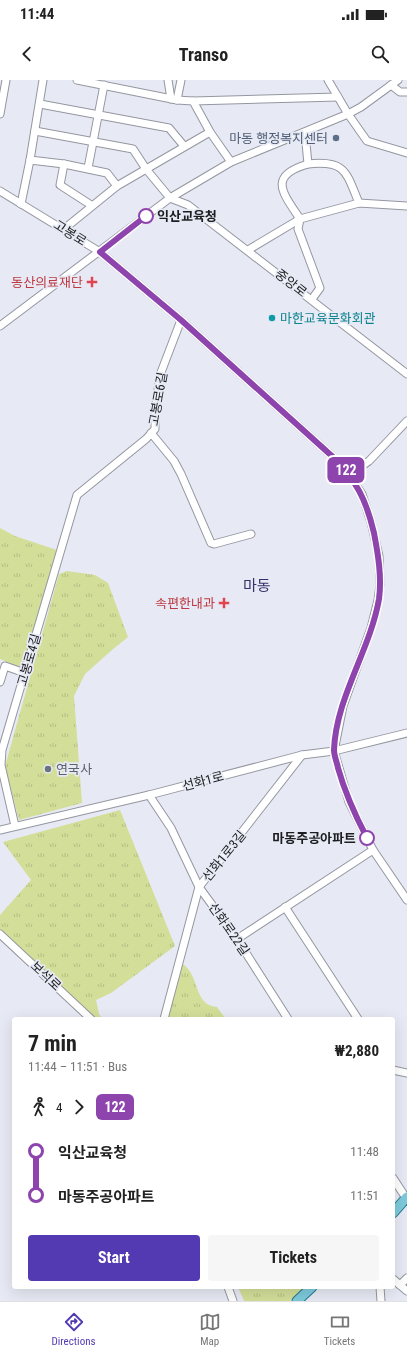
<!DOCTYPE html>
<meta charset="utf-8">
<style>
body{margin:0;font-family:"Roboto Condensed","Noto Sans KR",sans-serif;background:#f6f6f6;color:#222;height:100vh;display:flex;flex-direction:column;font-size:15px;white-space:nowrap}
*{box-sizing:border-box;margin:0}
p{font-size:13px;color:#767676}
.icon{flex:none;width:22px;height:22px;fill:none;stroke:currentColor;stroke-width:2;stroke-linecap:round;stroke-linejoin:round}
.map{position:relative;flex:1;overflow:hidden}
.details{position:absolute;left:12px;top:937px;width:383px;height:272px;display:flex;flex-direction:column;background:#fff;border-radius:4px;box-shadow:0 4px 16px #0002}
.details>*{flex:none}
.badge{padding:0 8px;border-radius:6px;font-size:14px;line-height:26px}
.map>.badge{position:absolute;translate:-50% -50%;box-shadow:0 0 0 2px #fff}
.legs{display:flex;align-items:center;gap:6px;height:44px;padding:0 16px;font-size:13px}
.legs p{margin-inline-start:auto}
.headline{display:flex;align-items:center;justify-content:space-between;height:68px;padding:0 16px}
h1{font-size:22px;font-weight:700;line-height:30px}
.primary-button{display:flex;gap:8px;margin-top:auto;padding:8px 16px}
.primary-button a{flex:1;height:46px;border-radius:4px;background:#533ab2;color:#fff;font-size:16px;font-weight:700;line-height:46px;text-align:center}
.primary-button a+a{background:#f6f6f6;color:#222}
ul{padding:0 16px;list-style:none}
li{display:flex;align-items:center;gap:14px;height:44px;font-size:15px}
li i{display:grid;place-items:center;width:6px;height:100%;margin:0 5px;background:currentColor}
li i::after{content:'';width:10px;height:10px;margin:-5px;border:3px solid;border-radius:50%;background:#fff}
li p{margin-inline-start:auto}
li:first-child i{background:linear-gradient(#0000 50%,currentColor 0)}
li:last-child i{background:linear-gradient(currentColor 50%,#0000 0)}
.status{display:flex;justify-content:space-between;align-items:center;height:28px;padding:0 20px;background:#fff;direction:ltr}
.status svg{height:11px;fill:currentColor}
header{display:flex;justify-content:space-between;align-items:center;height:52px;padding:0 16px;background:#fff;font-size:18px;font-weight:700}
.dock{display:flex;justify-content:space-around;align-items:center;height:56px;border-top:1px solid #e0e0e0;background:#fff;font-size:11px;color:#767676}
.dock a{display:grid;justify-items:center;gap:2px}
.dock .current{color:#533ab2}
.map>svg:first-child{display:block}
.grass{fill:url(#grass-tufts)}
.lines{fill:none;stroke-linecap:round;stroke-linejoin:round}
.minor-casing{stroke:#9497a0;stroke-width:9}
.major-casing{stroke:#23778b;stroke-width:11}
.minor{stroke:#fff;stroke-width:7}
.major{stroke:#7dcadc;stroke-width:9}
.line-1-casing{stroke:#fff;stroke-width:9}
.line-1{stroke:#8e44ad;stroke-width:6}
.service-dot{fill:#5c6f8a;stroke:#e7eaf4;stroke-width:1.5}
.stop-1-dot{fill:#fff;stroke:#8e44ad;stroke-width:2}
.health-dot{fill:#e0444e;stroke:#e7eaf4;stroke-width:1.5}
.culture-dot{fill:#0f9aa8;stroke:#e7eaf4;stroke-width:1.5}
.worship-dot{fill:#6b7280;stroke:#e7eaf4;stroke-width:1.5}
.labels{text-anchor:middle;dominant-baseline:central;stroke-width:3.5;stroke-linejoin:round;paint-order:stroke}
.service-label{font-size:13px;fill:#4e5e75;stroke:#e7eaf4;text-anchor:end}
.stop-label{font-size:13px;font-weight:bold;fill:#1c1d20;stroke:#e7eaf4;text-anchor:start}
.street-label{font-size:13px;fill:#1c1d20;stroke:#e7eaf4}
.health-label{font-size:13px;fill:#be3a42;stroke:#e7eaf4;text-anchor:end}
.culture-label{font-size:13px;fill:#0d838f;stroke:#e7eaf4;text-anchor:start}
.worship-label{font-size:13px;fill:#5b616d;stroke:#e7eaf4;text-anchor:start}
.quarter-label{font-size:15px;fill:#38306c;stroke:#e7eaf4}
</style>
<div class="status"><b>11:44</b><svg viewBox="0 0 49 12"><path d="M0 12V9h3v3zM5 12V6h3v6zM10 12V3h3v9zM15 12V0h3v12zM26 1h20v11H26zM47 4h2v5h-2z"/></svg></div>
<header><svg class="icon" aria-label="back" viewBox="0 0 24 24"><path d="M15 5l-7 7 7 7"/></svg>Transo<svg class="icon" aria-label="search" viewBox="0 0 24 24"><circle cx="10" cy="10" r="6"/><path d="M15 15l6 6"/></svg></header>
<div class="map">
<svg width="407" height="1221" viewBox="0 0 407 1221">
<defs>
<pattern id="grass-tufts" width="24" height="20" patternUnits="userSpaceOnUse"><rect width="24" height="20" fill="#d3de99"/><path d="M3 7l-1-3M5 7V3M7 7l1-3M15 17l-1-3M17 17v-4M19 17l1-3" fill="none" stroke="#b5be84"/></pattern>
</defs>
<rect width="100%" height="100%" fill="#e7eaf4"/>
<g class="grass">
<path d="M 0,448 L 15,456 L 57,470 L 23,583 L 18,587 L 0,579 Z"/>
<path d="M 67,491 L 95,495 L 108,503 L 128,557 L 112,570 L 85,594 L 74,616 L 82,723 L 19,740 L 5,686 L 59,494 Z"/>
<path d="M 120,730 L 175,866 L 111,913 L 96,920 L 99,934 L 103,939 L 94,939 L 0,852 L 0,835 L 31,800 L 3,762 Z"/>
<path d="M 181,883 C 201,894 192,925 217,927 L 226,939 L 168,939 Z"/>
<path d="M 238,1207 L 305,1207 L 290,1221 L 244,1221 Z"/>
</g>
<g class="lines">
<defs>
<g id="minor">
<path d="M 77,0 L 177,20 L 193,21 L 210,52 L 231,82"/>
<path d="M 168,0 L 171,19"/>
<path d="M 328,0 L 348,34 L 367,61 L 407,73"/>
<path d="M 391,5 L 400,12 L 407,12"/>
<path d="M 177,20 L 181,0"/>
<path d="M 193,21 L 338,17"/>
<path d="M 40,24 L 169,48 L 184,66"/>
<path d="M 0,34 L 6,0"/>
<path d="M 35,51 L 133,69 L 146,89 L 170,118 L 188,125 L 407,294"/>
<path d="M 305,53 L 308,84 C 267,96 283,113 300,139 L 298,149 L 320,208 L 312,219"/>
<path d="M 30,80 L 64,84 L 107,93 L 117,106"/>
<path d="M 64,84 L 60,105 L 91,125"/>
<path d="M 308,84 C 346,80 346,92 359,123"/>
<path d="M 88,88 L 104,5"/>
<path d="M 0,111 L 100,172 L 181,240 L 333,377 L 346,391 L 362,414 L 371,442 L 379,476 L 380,505 L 378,520 L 371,548 L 343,626 L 334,671 L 349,722 L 373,770 L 407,820"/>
<path d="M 21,124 L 30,80 L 43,0"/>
<path d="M 64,149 L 117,106 L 210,52"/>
<path d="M 248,170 L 300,139 L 359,123 L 407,126"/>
<path d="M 0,246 L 170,118 L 231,82 L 348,34 L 361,27 L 398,0"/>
<path d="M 151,353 L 174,381 L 181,394 L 211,463 L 214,464 L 251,454"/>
<path d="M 349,395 L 369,381 L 407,341"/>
<path d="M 0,602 L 5,586 L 25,593"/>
<path d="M 149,715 L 171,748 L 199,807 L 237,859 L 288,939"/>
<path d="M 15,746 L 1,685 L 2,670 L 77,415 L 146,359 L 155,349 L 155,332 L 160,295 L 181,240"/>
<path d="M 0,750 L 149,715 L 302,675 L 334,671 L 407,653"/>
<path d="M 285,827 L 358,939"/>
<path d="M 0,854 L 91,939"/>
<path d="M 237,859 L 373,770"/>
<path d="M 164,939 L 199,807 L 302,675"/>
<path d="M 393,990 L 407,993"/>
<path d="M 393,1098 L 406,1118"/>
<path d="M 393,1199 L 407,1211"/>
<path d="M 400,1205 L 407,1198"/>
<path d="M 228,1207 L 233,1221"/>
<path d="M 380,1207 L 381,1221"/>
</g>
<g id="major">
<path d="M 393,1133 L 407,1117"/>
<path d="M 297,1221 L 312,1207"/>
</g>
</defs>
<use href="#minor" class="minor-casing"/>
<use href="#major" class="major-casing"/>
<use href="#minor" class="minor"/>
<use href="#major" class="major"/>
</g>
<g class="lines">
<defs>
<path id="line-1" d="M 146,136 L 100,172 L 181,240 L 333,377 C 357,402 366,419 374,453 C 378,474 382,497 379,519 C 370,571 336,617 334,670 C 334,676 337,682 338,688 C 345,713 355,735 367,758"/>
</defs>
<use href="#line-1" class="line-1-casing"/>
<use href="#line-1" class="line-1"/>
</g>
<circle class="service-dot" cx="336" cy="58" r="4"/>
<g class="stop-1-dot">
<circle cx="146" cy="136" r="7"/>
<circle cx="367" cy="758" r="7"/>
</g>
<g class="health-dot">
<path d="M90 196h4v4h4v4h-4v4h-4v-4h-4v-4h4z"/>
<path d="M222 517h4v4h4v4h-4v4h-4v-4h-4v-4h4z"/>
</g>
<circle class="culture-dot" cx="272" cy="238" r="4"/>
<circle class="worship-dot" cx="48" cy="689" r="4"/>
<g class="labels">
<g class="service-label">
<text x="328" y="58">마동 행정복지센터</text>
</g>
<g class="stop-label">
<text x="157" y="136">익산교육청</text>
<text x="356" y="758" text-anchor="end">마동주공아파트</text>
</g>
<g class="street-label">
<text transform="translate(70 153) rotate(32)">고봉로</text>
<text transform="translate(291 203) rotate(38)">중앙로</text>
<text transform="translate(158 319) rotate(-80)">고봉로6길</text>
<text transform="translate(29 580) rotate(-74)">고봉로4길</text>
<text transform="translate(203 701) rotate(-15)">선화1로</text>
<text transform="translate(224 776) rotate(-51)">선화1로3길</text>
<text transform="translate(229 849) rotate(55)">선화로22길</text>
<text transform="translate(46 896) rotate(43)">보석로</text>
</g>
<g class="health-label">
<text x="83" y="202">동산의료재단</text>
<text x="215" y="523">속편한내과</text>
</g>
<g class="culture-label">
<text x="280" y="238">마한교육문화회관</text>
</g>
<g class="worship-label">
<text x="56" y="689">연국사</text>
</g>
<g class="quarter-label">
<text x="257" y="506">마동</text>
</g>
</g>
</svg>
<b class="badge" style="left:346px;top:390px;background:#8e44ad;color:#fff">122</b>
<section class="details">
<div class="headline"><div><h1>7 min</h1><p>11:44 – 11:51 · Bus</p></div><b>₩2,880</b></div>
<div class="legs"><svg class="icon" aria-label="walk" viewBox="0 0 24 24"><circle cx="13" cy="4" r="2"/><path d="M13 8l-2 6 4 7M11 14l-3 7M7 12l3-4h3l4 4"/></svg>4<svg class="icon" aria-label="forward" viewBox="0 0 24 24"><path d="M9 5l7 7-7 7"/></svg><b class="badge" style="background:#8e44ad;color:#fff">122</b></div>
<ul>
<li><i style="color:#8e44ad"></i><b>익산교육청</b><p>11:48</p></li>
<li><i style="color:#8e44ad"></i><b>마동주공아파트</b><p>11:51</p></li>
</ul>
<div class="primary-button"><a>Start</a><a>Tickets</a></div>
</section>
</div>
<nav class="dock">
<a class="current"><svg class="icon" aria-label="directions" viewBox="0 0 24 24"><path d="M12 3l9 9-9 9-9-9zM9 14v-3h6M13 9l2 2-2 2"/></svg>Directions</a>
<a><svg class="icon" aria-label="map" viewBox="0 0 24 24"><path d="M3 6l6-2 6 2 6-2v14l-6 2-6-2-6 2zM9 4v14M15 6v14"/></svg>Map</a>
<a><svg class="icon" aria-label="tickets" viewBox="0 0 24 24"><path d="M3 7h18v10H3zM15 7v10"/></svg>Tickets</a>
</nav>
